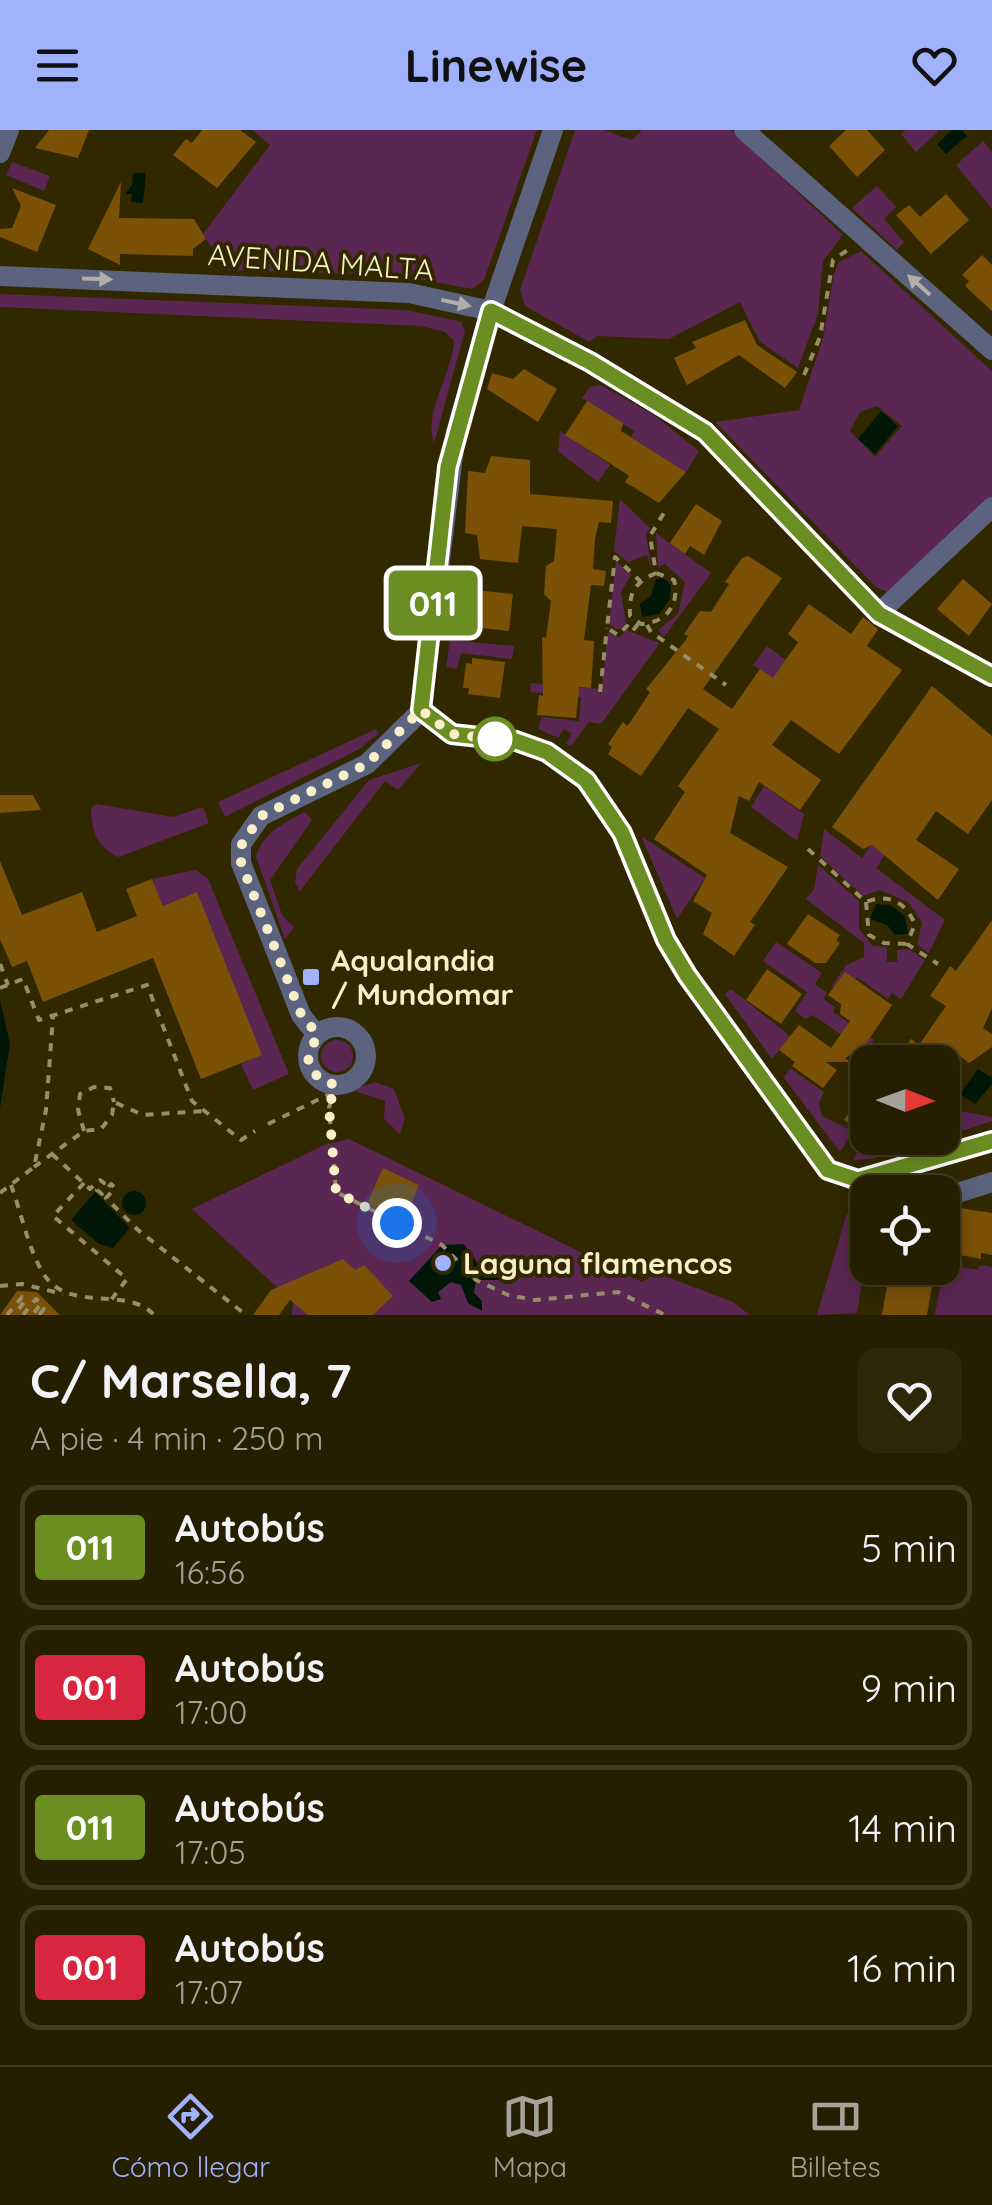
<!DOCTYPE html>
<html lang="es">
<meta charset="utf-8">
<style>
body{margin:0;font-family:Quicksand,sans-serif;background:#2e270a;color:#f1f3f6;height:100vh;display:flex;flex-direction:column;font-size:38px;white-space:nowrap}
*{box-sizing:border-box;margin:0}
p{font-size:32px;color:#a4a299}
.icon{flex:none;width:55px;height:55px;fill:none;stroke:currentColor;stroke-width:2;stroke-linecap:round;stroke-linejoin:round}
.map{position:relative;height:1185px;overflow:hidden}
.drawer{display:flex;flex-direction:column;background:#261e00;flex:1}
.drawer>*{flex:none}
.badge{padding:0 20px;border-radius:8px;font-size:35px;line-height:65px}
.needle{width:65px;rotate:91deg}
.tools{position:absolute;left:850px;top:915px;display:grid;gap:20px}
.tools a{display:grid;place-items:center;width:110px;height:110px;border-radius:20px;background:#261e00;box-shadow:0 5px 25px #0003,0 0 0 2px #423c22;font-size:50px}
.you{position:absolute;width:50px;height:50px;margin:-25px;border:8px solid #fff;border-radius:50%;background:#1a73e8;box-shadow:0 0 0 15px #1a73e833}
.map>.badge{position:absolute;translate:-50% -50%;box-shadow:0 0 0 5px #fff}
.round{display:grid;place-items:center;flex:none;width:105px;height:105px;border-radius:20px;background:#2e270a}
.head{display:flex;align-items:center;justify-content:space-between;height:170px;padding:0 30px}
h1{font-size:48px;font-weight:800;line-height:75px}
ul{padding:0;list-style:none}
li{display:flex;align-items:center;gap:30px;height:125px;margin:0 20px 15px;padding:0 10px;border:5px solid #423c22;border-radius:20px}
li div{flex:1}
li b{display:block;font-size:38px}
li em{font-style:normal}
li .badge{min-width:110px;font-weight:700;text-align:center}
header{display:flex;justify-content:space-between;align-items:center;height:130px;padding:0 30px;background:#a1b2fd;color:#111;font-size:45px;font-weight:800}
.menu{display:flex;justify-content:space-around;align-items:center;height:140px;border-top:2px solid #423c22;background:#261e00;font-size:28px;color:#a4a299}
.menu a{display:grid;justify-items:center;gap:5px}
.menu .selected{color:#a1b2fd}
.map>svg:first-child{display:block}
.green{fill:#5a2652;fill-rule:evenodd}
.water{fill:#001708}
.building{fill:#7b5107}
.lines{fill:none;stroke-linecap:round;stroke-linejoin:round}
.path{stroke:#978d67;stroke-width:4;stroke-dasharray:8 8;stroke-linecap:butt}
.minor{stroke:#5c637e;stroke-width:20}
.oneway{fill:#b2afa8}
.line-casing{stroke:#fff;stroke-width:22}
.line{stroke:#6b8e23;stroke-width:15}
.walk{stroke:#f8eeca;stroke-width:10;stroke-dasharray:0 18}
.stop-dot{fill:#fff;stroke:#6b8e23;stroke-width:5}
.poi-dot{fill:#a1b2fd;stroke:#322800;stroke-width:4}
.labels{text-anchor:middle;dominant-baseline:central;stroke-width:8;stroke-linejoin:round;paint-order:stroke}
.street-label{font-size:30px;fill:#f8eeca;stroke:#322800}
.poi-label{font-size:30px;font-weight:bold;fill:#f8eeca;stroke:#322800;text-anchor:start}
</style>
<header><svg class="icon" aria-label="menu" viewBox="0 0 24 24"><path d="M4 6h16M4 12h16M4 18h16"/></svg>Linewise<svg class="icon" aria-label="heart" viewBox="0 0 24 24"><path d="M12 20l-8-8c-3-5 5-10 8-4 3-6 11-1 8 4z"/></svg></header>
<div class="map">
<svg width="992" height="1185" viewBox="0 0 992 1185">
<rect width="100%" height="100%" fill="#322800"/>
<g class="green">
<path d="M 252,0 L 537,0 L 484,150 L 472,159 L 397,145 L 226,140 L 203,104 L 270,15 Z"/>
<path d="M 575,0 L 604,0 L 631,10 L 642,0 L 731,0 L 843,105 L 823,131 L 818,184 L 798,238 L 760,212 L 740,172 L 669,209 L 597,206 L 589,212 L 525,176 L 520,160 Z"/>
<path d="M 906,0 L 937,0 L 938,2 L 916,22 L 901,4 Z"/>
<path d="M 983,11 L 992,22 L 992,79 L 956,35 Z"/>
<path d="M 12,32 L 50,46 L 44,61 L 6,45 Z"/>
<path d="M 877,56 L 896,77 L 884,89 L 904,112 L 897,120 L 852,78 Z"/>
<path d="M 861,121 L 992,241 L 992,369 L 889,462 L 877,458 L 715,292 L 799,280 L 823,208 L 834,143 L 839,132 ZM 877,276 L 902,296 L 875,327 L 850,301 L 860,282 Z"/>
<path d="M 0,164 L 406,180 L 454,190 L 461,192 L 465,201 L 434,313 C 423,283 452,244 454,211 L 445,202 L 421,196 L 0,177 Z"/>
<path d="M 601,255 L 654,285 L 699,321 L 686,342 L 631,307 L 634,301 L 582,268 L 590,257 Z"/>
<path d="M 560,301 L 610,335 L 598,352 L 558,321 Z"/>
<path d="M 620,369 L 650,398 L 646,405 L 652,440 L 647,425 L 628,432 L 614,421 Z"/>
<path d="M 656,403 L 711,443 L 664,507 L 658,500 L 678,484 L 685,452 L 665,434 L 658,437 Z"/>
<path d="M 616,431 L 631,445 L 621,462 L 626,493 L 619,500 L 609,494 Z"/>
<path d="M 626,500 L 660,513 L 601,594 L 589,592 L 571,616 L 566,614 L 572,604 L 564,599 L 558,608 L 538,599 L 542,587 L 579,591 L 581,567 L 530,562 L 531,553 L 598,559 L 601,565 L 608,502 L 619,508 Z"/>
<path d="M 450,510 L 514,516 L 512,529 L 461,523 L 457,539 L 446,537 Z"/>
<path d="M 767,516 L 816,552 L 804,570 L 753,535 Z"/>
<path d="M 376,599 L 379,603 L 361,618 L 225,687 L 218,672 Z"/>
<path d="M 421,633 L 398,660 L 385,651 L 300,761 L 295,753 L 297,739 L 369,650 Z"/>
<path d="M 764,656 L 804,684 L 797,711 L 751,677 Z"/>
<path d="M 97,674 L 173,687 L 203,677 L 209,693 L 118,727 C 96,716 92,702 91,678 Z"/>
<path d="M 305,682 L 312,690 L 270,750 L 282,785 L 294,797 L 285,809 L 256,727 C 263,702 284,693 305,682 Z"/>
<path d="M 824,699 L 862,728 L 871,715 L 885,725 L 876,738 L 945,790 L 929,823 L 917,815 L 922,792 L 908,772 L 880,760 L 863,766 L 820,726 Z"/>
<path d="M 641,706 L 705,748 L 677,789 Z"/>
<path d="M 818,735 L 859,771 L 859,799 L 873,816 L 887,817 L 887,832 L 897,832 L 897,820 L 909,819 L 925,830 L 901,869 L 892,863 L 888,869 L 857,847 L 844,864 L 832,856 L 846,835 L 864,827 L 864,813 L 806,769 L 814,759 Z"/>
<path d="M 196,740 L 208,749 L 289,944 L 253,960 L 241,934 L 261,925 L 196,763 L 163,776 L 152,749 Z"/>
<path d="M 776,812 L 822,843 L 815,854 L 827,863 L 823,869 L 835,877 L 833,882 L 874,910 L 865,921 L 813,885 L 805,889 L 795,881 L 807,862 L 763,831 Z"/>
<path d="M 731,859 L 790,906 L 772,929 L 725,864 Z"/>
<circle cx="337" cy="926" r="16"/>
<path d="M 790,938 L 824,962 L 819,973 L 822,986 L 853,1001 L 840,1022 L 784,948 Z"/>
<path d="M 375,952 L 394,959 L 405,989 L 400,1004 L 384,989 L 385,971 L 352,960 Z"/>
<path d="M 943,978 L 992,987 L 992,991 L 943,1007 Z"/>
<path d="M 903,1008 L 941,1008 L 872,1029 L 853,1030 L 864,1010 L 888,1024 Z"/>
<path d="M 349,1009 L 642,1152 L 657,1143 L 733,1172 L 750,1185 L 292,1185 L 293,1172 L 192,1079 L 324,1015 Z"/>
<path d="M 853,1075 L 856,1104 L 868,1114 L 857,1183 L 817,1185 L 846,1086 Z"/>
<path d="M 944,1134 L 978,1140 L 980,1135 L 992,1137 L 992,1185 L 935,1185 Z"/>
</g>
<g class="water">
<path d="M 952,0 L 962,0 L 967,6 L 946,24 L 937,14 Z"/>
<path d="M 133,43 L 146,43 L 143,73 L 131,72 L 132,64 L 125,64 L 132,55 Z"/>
<path d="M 881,281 L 898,296 L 875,324 L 858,309 Z"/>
<path d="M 663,448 L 671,455 L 670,469 L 659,484 L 642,487 L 640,474 L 651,466 L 656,449 Z"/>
<path d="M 876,774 L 890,775 L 905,786 L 908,804 L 895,805 L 887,795 L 870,789 Z"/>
<path d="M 0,870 L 10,914 L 0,978 Z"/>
<path d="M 978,939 L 992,948 L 992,954 L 975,974 L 960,964 Z"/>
<circle cx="134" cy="1073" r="12"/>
<path d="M 95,1062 L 130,1098 L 113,1118 L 99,1114 L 71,1090 Z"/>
<path d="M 464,1114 L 482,1139 L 511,1143 L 513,1150 L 476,1150 L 474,1163 L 482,1171 L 482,1181 L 468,1173 L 461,1155 L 451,1152 L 438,1162 L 441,1169 L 432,1172 L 409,1151 L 442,1115 Z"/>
</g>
<g class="building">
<path d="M 49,0 L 89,0 L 78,28 L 35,18 Z"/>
<path d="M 202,0 L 240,0 L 256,12 L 217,58 L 173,25 L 186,9 L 192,13 Z"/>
<path d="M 846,0 L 867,0 L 885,20 L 857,47 L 829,16 Z"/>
<path d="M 121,52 L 119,88 L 194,89 L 206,109 L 193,119 L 193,126 L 120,124 L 120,135 L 88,119 Z"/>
<path d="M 12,58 L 56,75 L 37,122 L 0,107 L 0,99 L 12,98 L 21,76 Z"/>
<path d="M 946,64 L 969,90 L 931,124 L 896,85 L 909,75 L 920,87 Z"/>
<path d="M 982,125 L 992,135 L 992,181 L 965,156 L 969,151 L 962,145 Z"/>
<path d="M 745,190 L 757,215 L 797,242 L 785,258 L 739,225 L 687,255 L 674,228 L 696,218 L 692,212 Z"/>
<path d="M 524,239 L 557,259 L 538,292 L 487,259 L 492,243 L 513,249 Z"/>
<path d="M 587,271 L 623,293 L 621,301 L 686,342 L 659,373 L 625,352 L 629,346 L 625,343 L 565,305 Z"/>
<path d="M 491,326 L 530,330 L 530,364 L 613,371 L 611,393 L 599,392 L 595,408 L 593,439 L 606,441 L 604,456 L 591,455 L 584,510 L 594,511 L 591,558 L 579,557 L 576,588 L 537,585 L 539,565 L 543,566 L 542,507 L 546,508 L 551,471 L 544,464 L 546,436 L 554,431 L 557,399 L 522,396 L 518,433 L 480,429 L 477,405 L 465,403 L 468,341 L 485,343 Z"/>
<path d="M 696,374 L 722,391 L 704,425 L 690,416 L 685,424 L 670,413 Z"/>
<path d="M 748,426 L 782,448 L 703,559 L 732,579 L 760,539 L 773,548 L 798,512 L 788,504 L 809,474 L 851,504 L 863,487 L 878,499 L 867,516 L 902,540 L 839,624 L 791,590 L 772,615 L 821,650 L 800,680 L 759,652 L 749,671 L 739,666 L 730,703 L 788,737 L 750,792 L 755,795 L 734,826 L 703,804 L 712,783 L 693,771 L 707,745 L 654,709 L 685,662 L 678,656 L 719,599 L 688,578 L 641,646 L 608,624 L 612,617 L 608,614 L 623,592 L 627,596 L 631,591 L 650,562 L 646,559 L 685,511 L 688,506 L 684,504 L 700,481 L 711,482 L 729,454 L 725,452 L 742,428 Z"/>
<path d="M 963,449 L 992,474 L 969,506 L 937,479 Z"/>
<path d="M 476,460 L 513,464 L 509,501 L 472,497 L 468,490 Z"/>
<path d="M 472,528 L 505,532 L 500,568 L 468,564 L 469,558 L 463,558 L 466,533 L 472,534 Z"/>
<path d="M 932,556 L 992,606 L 992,670 L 968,704 L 936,681 L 916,710 L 959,739 L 938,770 L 872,715 L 863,719 L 832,697 Z"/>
<path d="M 0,665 L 33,665 L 41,680 L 0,683 Z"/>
<path d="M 0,731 L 22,785 L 82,762 L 97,802 L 137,786 L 126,759 L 152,749 L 163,776 L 197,762 L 262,925 L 201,949 L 153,828 L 43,872 L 27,831 L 12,837 L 0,809 Z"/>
<path d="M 808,784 L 840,805 L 836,810 L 840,813 L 826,833 L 815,833 L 787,814 Z"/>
<path d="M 992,790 L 992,878 L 983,898 L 992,904 L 992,917 L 969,933 L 950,919 L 942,930 L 945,932 L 894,932 L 911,909 L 919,915 L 946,876 L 930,866 L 950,836 L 956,841 Z"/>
<path d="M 767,839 L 802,864 L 781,894 L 746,870 Z"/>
<path d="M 845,842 L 892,875 L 863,918 L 845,928 L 850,932 L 826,932 L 837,940 L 823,958 L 792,936 L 795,932 L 779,920 L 799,895 L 831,918 L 850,891 L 840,884 L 841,874 L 828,865 Z"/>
<path d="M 868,956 L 868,1006 L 844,990 Z"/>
<path d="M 383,1038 L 419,1055 L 403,1093 L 367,1074 Z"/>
<path d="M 960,1078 L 992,1083 L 992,1125 L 981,1123 L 981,1129 L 960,1125 L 958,1131 L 942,1128 L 942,1081 L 959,1084 Z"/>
<path d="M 343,1129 L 355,1140 L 364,1135 L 393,1166 L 373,1185 L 308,1185 L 290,1170 L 279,1185 L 253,1185 L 271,1160 Z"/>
<path d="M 890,1138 L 935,1138 L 927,1185 L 882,1185 Z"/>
<path d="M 17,1161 L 37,1162 L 60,1185 L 0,1185 Z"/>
</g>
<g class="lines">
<g class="path">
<path d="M 804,245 L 820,207 L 833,130 L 849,119"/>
<path d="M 656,443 C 634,453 629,462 630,486 L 641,494 C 666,493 680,475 674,450 L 656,443 L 650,406 L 665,381"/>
<path d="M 638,494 L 632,502 L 627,496 L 618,505 L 607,498 L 615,427 L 640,451"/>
<path d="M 647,495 L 651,502 L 726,555"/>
<path d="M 600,562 L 607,498"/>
<path d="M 808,719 L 866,772 C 889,763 905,772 915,794 L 907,814 L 938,834"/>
<path d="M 866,772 L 869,805 L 884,813 L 907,814"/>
<path d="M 0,834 L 8,855"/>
<path d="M 0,858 L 23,849 L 39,890 L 147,855 L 192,971 L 241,1010 L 255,1001"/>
<path d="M 335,955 L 329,978 L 336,1062 L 442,1115 L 476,1150 L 508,1165 L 535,1170 L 618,1162 L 665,1185"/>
<path d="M 268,994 L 334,962"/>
<path d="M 84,1001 L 78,980 L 80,964 L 94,957 L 110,958 L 114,972"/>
<path d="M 52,1024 L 90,1059 L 100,1050 L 104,1053 L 97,1060 L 102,1064 L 111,1054 L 115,1058 L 106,1068 L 138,1100 L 246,1185"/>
<path d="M 34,1037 L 84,1001 L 101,999 L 112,985 L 114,972 L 143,985 L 204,981"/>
<path d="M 84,1053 L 53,1086 L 127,1149 L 111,1170"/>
<path d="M 11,1055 C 21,1082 28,1118 43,1143 C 67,1184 127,1155 154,1185"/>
<path d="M 0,1063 L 34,1037 L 46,980 L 53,887"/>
<path d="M 0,1156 L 22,1154 L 63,1164"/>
<path d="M 7,1185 L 22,1167 L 26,1170 L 14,1185"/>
<path d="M 23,1185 L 36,1169 L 42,1173 L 32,1185"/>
<path d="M 39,1185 L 44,1179 L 44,1185"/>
</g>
<g class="minor">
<path d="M 744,0 L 992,220"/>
<path d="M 0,23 L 9,0"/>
<path d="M 0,146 L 409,163 L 491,181 L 590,232 L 705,302 L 879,483 L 992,546"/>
<path d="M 879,483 L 992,377"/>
<path d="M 421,581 L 452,604 L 515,611 L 547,622 L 586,650 L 622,703 L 667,810 L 687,845 L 828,1040 L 858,1050 L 992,1011"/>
<path d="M 421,581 L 456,302 L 491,181 L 553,0"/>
<circle cx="337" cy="926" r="29"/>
<path d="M 317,905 L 301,885 L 276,821 L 241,733 L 241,714 L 261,686 L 367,634 L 421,581"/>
<path d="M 942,1068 L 992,1052"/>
<path d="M 868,1092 L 868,1096"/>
</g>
</g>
<defs><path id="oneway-solid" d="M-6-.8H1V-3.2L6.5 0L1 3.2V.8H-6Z" transform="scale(2.5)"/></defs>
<g class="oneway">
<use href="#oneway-solid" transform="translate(97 149) rotate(2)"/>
<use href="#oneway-solid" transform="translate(919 155) rotate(-138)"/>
<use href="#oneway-solid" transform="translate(456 173) rotate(12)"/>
</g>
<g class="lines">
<defs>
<path id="line" d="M 992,546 L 879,484 L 705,302 L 590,232 L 491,181 L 448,337 L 421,580 L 452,604 L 516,611 L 547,622 L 586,650 L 622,703 L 666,810 L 687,845 L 828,1040 L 858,1050 L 992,1011"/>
</defs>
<use href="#line" class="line-casing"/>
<use href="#line" class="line"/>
<path class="walk" d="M 397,1093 L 336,1062 L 329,978 L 335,955 L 318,948 L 308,931 L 317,904 L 301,884 L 276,821 L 241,733 L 242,714 L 261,686 L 367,634 L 421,580 L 452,604 L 502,610 L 495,609"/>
</g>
<circle class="stop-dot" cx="495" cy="609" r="20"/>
<g class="poi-dot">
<rect x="301" y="837" width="20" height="20" rx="5"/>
<circle cx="443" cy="1133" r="10"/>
</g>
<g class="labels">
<g class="street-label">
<text transform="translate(321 132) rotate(4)">AVENIDA MALTA</text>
</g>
<g class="poi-label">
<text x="331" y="830">Aqualandia<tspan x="331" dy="34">/ Mundomar</tspan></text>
<text x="463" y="1133">Laguna flamencos</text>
</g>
</g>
</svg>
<div class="tools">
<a><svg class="needle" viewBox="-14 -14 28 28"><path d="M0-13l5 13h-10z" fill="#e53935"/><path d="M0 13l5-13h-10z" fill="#a4a299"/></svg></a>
<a><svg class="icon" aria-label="locate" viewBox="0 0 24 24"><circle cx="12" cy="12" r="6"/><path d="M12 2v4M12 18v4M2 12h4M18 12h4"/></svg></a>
</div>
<div class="you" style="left:397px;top:1093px"></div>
<b class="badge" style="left:433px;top:473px;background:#6b8e23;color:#fff">011</b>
</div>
<section class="drawer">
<div class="head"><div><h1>C/ Marsella, 7</h1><p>A pie · 4 min · 250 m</p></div><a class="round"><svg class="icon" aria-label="heart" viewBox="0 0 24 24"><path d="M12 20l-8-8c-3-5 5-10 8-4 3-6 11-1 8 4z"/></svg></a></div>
<ul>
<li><span class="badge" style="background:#6b8e23;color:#fff">011</span><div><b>Autobús</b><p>16:56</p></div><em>5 min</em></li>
<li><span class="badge" style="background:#d7263d;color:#fff">001</span><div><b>Autobús</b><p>17:00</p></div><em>9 min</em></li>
<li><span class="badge" style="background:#6b8e23;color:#fff">011</span><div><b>Autobús</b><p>17:05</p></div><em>14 min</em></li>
<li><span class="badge" style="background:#d7263d;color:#fff">001</span><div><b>Autobús</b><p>17:07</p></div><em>16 min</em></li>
</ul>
</section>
<nav class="menu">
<a class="selected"><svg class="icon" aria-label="directions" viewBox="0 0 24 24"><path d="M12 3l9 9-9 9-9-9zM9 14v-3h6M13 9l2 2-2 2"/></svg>Cómo llegar</a>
<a><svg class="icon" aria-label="map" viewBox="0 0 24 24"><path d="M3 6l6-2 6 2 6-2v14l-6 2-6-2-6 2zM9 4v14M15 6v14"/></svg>Mapa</a>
<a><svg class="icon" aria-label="tickets" viewBox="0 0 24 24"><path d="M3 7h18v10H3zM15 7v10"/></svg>Billetes</a>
</nav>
